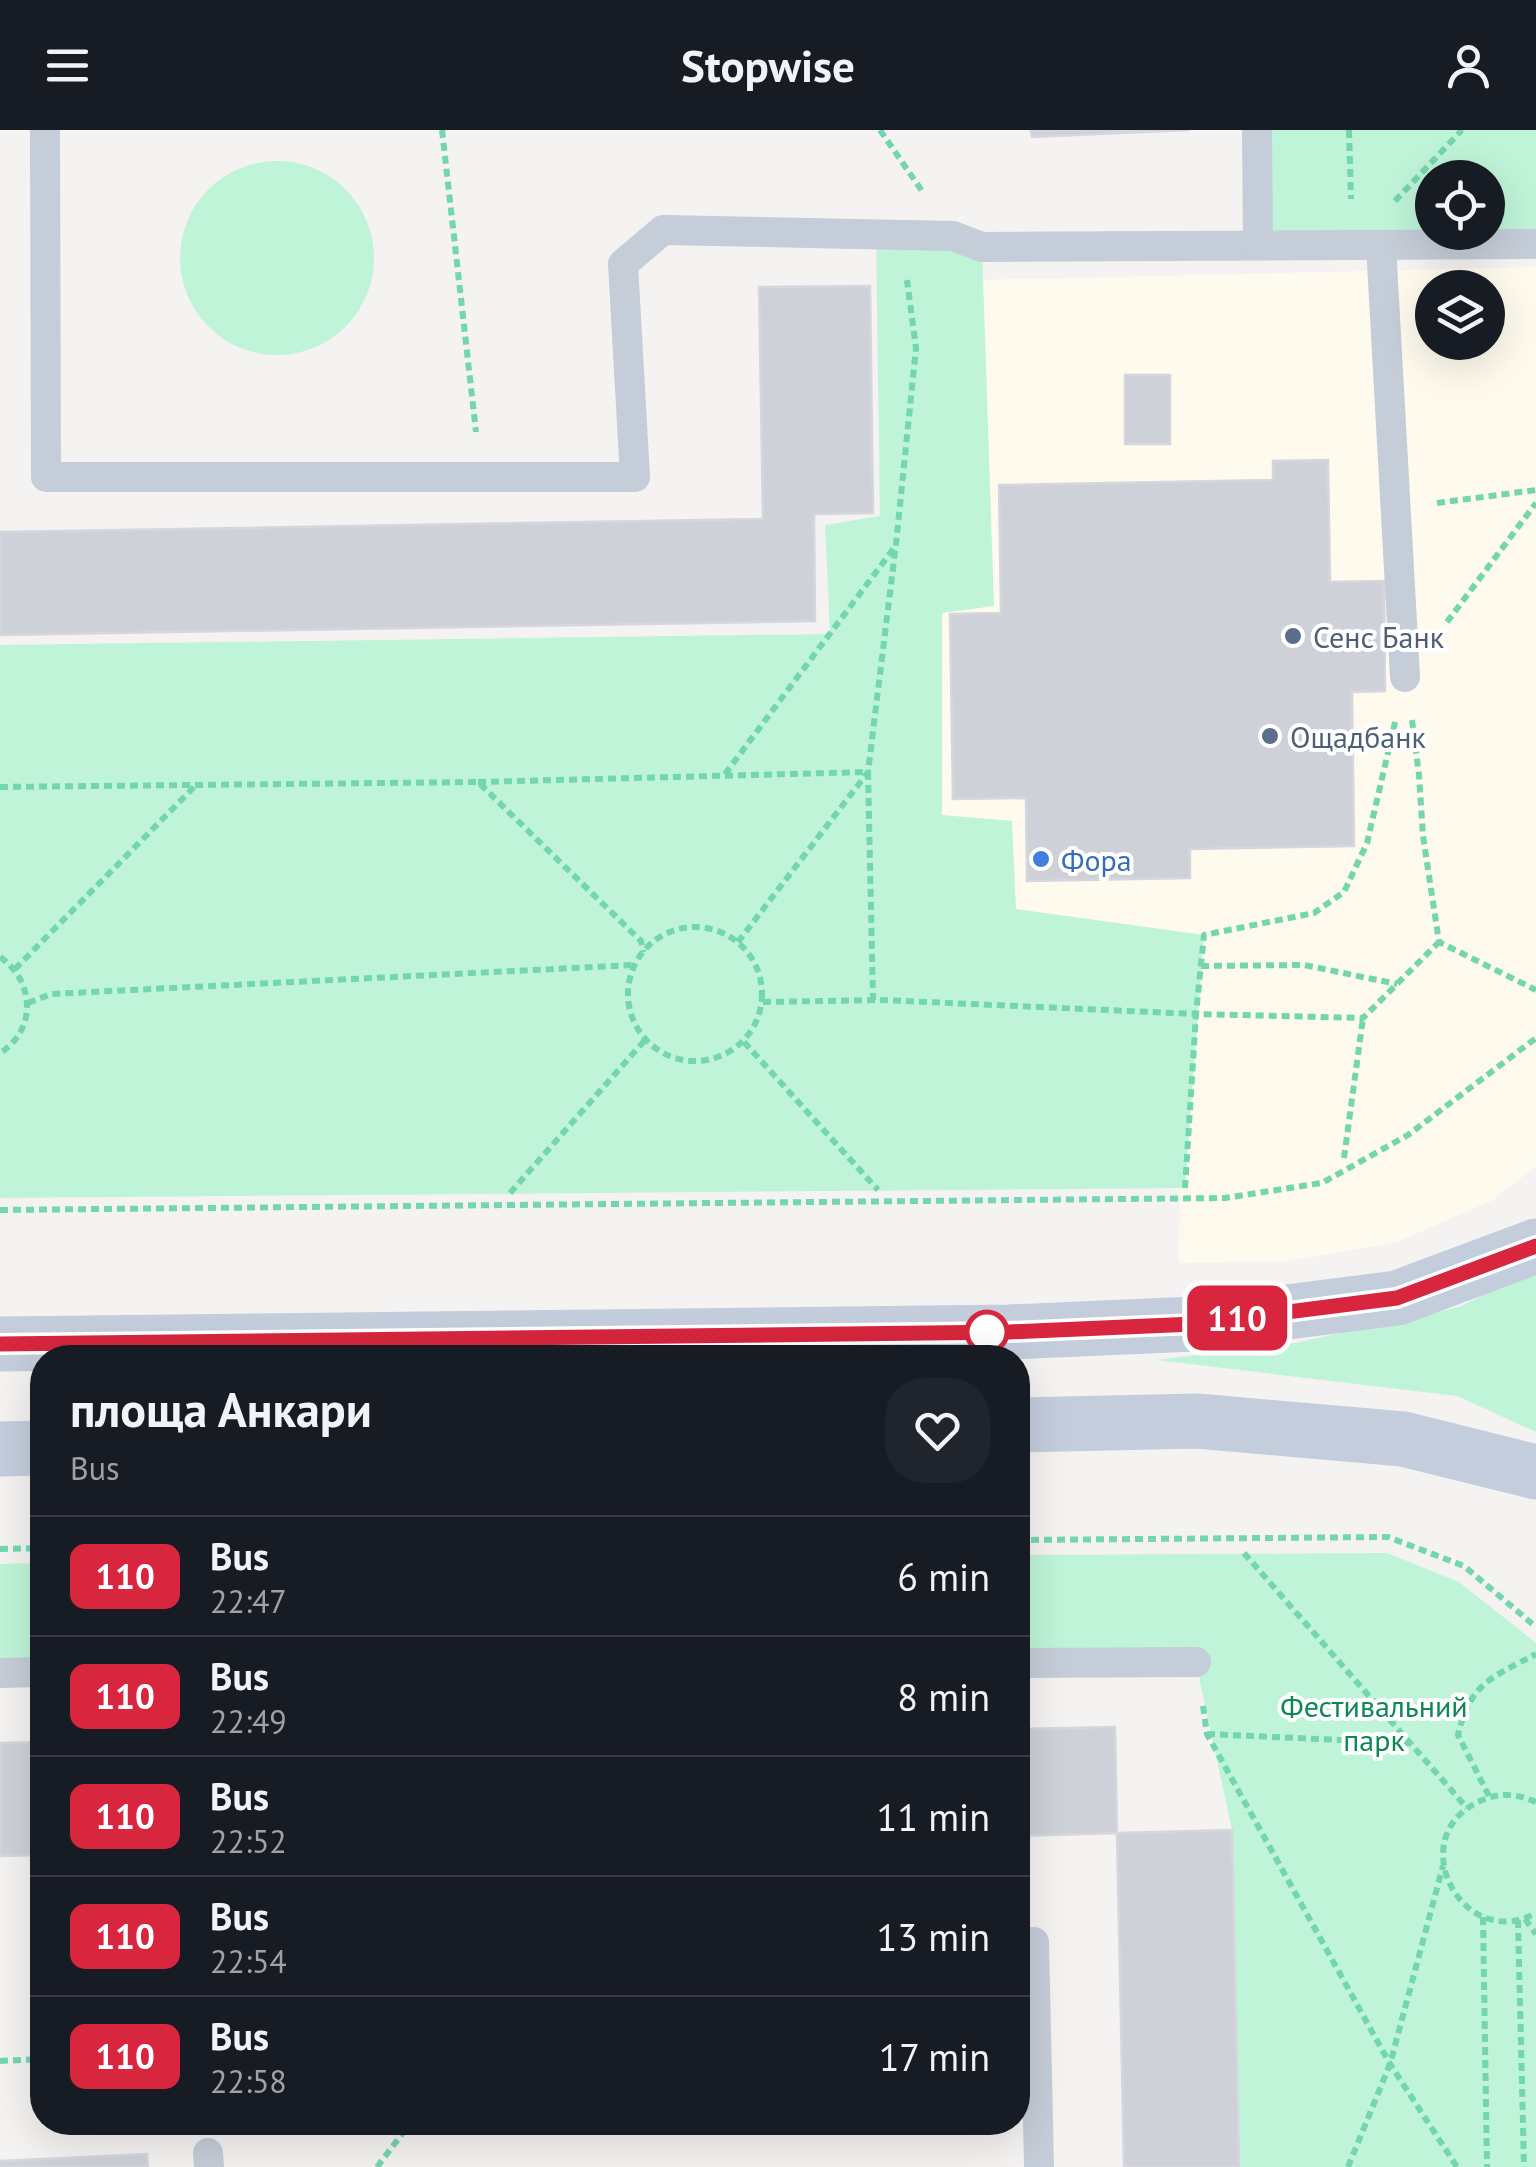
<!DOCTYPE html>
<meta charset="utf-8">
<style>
body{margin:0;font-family:"PT Sans",sans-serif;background:#20242c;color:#f1f3f6;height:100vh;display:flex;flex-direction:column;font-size:38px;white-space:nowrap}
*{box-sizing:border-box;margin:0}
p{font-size:32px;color:#9ea1a6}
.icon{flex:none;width:55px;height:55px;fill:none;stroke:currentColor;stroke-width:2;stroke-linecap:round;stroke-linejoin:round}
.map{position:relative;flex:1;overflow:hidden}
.side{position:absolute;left:30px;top:1215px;width:1000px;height:790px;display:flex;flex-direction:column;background:#171b24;border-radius:40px;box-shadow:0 10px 40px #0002}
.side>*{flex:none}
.badge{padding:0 20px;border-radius:15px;font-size:35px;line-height:65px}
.controls{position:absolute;left:1415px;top:30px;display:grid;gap:20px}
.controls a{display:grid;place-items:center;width:90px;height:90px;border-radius:50%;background:#171b24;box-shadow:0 10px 40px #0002;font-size:50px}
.map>.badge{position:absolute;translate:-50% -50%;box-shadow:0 0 0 5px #fff}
.round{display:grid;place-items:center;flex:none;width:105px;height:105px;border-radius:40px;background:#20242c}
.head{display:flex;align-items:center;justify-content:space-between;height:170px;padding:0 40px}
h1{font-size:48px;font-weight:800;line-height:75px}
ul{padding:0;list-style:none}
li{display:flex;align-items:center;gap:30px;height:120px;padding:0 40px;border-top:2px solid #363941}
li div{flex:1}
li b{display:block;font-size:38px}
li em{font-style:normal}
li .badge{min-width:110px;font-weight:700;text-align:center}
header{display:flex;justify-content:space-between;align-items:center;height:130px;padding:0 40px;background:#171b24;font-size:45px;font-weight:800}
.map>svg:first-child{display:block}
.commercial{fill:#fefaed;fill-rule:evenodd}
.green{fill:#bff4d8;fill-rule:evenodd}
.building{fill:#ced1d8;stroke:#d6d7de;stroke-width:2.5}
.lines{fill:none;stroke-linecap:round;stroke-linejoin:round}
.path{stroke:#73d6ae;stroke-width:6;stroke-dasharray:8 5;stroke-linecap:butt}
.lane{stroke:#c5cdd8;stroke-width:30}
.secondary{stroke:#c4cddc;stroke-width:55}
.line-casing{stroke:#fff;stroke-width:22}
.line{stroke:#d7263d;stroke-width:15}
.service-dot{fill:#5c6f8a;stroke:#fff;stroke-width:4}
.shop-dot{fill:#3f7fe0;stroke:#fff;stroke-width:4}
.stop-dot{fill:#fff;stroke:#d7263d;stroke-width:5}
.labels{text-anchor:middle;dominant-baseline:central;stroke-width:8;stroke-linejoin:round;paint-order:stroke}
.service-label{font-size:30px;fill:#4e5e75;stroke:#fff;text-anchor:start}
.shop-label{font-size:30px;fill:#366cbe;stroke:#fff;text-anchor:start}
.park-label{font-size:30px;fill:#0f8755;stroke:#fff}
</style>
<header><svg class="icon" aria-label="menu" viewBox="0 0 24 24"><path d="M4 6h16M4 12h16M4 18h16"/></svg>Stopwise<svg class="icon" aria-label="person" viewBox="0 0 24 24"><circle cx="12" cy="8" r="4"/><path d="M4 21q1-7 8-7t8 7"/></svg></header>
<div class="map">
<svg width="1536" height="2037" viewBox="0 0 1536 2037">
<rect width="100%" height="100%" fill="#f5f2f2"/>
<path class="commercial" d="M 1536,137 L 1536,1036 L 1493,1070 L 1397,1112 L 1290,1131 L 1179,1133 L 1182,844 L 932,837 L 936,151 ZM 1432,158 L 1488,158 L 1488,212 L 1432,212 Z"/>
<g class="green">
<path d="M 1257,0 L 1536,0 L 1536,114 L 1258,115 ZM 1432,48 L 1488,48 L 1488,102 L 1432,102 Z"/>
<circle cx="277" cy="128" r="97"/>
<path d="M 876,104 L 982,117 L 994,476 L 942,483 L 942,685 L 1012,691 L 1016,779 L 1204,805 L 1185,1058 L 0,1068 L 0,515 L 830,504 L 825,395 L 880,386 Z"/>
<path d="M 1536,1139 L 1536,1302 L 1457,1266 L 1156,1230 L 1295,1213 L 1459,1177 Z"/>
<path d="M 1387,1423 L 1459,1452 L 1536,1513 L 1536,2037 L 1239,2037 L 1232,1700 L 1196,1533 L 1018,1534 L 1018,1425 Z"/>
<path d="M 42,1433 L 42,1544 L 0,1545 L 0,1434 Z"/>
</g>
<g class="building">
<path d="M 1031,0 L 1189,0 L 1032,7 Z"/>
<path d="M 870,156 L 873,383 L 814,384 L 815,491 L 0,505 L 0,402 L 763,389 L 759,157 Z"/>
<rect x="1125" y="245" width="45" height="69"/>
<path d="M 1328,330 L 1330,452 L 1384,451 L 1385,561 L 1352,562 L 1354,716 L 1190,719 L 1190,748 L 1027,751 L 1026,668 L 953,669 L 950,484 L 1001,483 L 999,355 L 1273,350 L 1273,331 Z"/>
<path d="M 1115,1597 L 1117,1703 L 1018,1706 L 1018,1599 Z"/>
<path d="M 42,1612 L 42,1725 L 0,1726 L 0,1613 Z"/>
<path d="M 1232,1700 L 1239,2037 L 1124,2037 L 1117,1703 Z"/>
<path d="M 147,2024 L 148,2037 L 0,2037 L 0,2031 Z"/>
</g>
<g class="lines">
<g class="path">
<path d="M 442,0 L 476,302"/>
<path d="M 880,0 L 922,61"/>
<path d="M 1349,0 L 1351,69"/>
<path d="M 1395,71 L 1462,0"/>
<path d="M 1437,373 L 1536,360"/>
<path d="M 1447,492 L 1536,373"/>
<path d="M 1412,590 L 1419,645 L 1423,706 L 1439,812 L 1536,860"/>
<path d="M 725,644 L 894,418"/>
<path d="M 478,652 L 868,642 L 873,870"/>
<path d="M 0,657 L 478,652 L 641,811 L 643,822"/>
<circle cx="695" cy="864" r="67"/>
<path d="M 738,812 L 868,642 L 896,414 L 916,218 L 907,150"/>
<path d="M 0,827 C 35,851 37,900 0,923"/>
<path d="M 1201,836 L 1304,835 L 1397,854"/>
<path d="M 15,839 L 196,655"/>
<path d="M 763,872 L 882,870 L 1196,884 L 1204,805 L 1314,783 L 1344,762 L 1367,713 L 1396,588"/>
<path d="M 28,873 L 51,864 L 634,835"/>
<path d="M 744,912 L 878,1060"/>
<path d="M 1344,1028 L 1363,888"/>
<path d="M 1185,1058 L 1196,884 L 1363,888 L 1439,812"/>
<path d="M 510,1063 L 645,910"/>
<path d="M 0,1080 L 1225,1068 L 1322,1053 L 1408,1005 L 1536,908"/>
<path d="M 1018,1410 L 1388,1407 L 1464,1436 L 1536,1497"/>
<path d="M 0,1419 L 42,1418"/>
<path d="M 1244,1423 L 1467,1678"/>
<path d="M 1203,1576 L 1207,1604 L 1390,1934 L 1457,2037"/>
<path d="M 1207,1604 L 1409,1613"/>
<path d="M 1489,1666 L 1458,1605 C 1471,1552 1491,1548 1536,1524"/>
<path d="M 1536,1672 C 1515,1663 1497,1662 1476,1673 C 1403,1711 1464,1823 1536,1783"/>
<path d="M 1483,1787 L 1487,2037"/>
<path d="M 1525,1789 L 1536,1804"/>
<path d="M 1518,1790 L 1524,2037"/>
<path d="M 0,1931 L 42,1929"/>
<path d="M 377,2037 L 411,1992"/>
<path d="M 1348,2037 L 1390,1934 L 1443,1736"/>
</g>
<g class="lane">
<path d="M 45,0 L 46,347 L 635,347 L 623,134 L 663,100 L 953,106 L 982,117 L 1536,114"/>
<path d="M 1257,0 L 1258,115"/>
<path d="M 1381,115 L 1405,547"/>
<path d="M 1018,1533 L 1196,1532"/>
<path d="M 0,1543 L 42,1542"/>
<path d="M 1018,1813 L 1034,1812 L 1039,2037"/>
<path d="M 208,2023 L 209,2037"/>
</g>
<g class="secondary">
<path d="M 0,1214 L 1009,1202 L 1194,1194 L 1397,1168 L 1536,1116"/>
<path d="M 1018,1295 L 1197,1291 L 1403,1309 L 1536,1342"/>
<path d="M 0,1319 L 42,1318"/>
</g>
</g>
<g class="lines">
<defs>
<path id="line" d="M 0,1214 L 1009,1202 L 1194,1194 L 1397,1168 L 1536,1116"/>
</defs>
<use href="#line" class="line-casing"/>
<use href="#line" class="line"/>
</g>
<g class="service-dot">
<circle cx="1293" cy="506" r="10"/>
<circle cx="1270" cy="606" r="10"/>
</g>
<circle class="shop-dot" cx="1041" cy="729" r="10"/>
<circle class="stop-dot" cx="987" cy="1202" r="20"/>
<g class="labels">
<g class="service-label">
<text x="1313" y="506">Сенс Банк</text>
<text x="1290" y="606">Ощадбанк</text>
</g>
<g class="shop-label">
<text x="1061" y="729">Фора</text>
</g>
<g class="park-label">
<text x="1374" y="1575">Фестивальний<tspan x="1374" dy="34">парк</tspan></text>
</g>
</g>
</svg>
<div class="controls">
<a><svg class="icon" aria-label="locate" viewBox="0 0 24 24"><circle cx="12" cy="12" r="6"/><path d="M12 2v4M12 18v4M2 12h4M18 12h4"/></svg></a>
<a><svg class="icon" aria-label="layers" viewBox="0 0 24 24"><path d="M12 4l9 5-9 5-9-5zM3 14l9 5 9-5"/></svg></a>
</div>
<b class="badge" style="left:1237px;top:1188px;background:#d7263d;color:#fff">110</b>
<section class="side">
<div class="head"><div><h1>площа Анкари</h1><p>Bus</p></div><a class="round"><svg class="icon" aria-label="heart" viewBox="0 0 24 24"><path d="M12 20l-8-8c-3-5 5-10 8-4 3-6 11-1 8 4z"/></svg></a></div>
<ul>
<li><span class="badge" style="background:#d7263d;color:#fff">110</span><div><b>Bus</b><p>22:47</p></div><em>6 min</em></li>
<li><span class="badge" style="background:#d7263d;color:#fff">110</span><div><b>Bus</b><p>22:49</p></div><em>8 min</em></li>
<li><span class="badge" style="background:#d7263d;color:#fff">110</span><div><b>Bus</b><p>22:52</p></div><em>11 min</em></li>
<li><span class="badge" style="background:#d7263d;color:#fff">110</span><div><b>Bus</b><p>22:54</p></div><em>13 min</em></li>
<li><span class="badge" style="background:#d7263d;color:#fff">110</span><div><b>Bus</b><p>22:58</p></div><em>17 min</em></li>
</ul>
</section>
</div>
